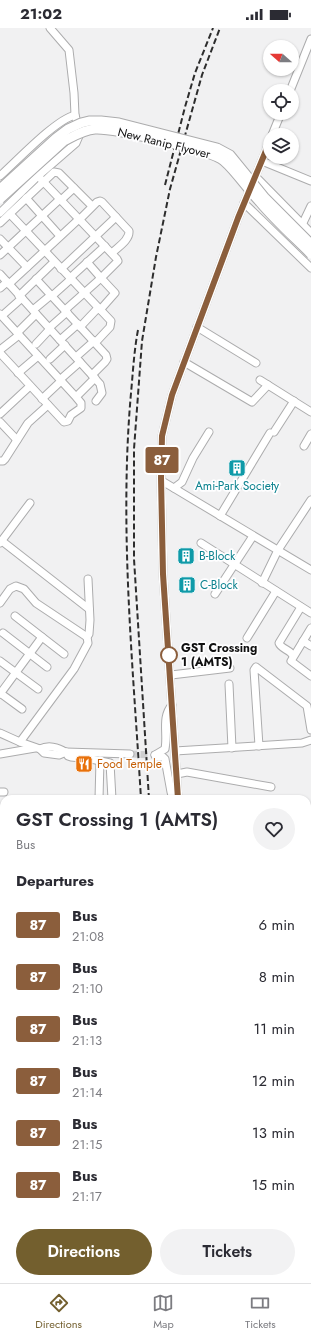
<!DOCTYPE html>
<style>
body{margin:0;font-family:Jost,sans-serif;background:#f2f2f3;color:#2b2b33;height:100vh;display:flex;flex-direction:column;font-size:15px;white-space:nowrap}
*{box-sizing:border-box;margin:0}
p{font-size:13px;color:#7c7c81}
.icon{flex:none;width:22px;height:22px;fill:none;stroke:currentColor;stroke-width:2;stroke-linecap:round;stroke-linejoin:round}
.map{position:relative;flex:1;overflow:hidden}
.details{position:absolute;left:0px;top:767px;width:311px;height:488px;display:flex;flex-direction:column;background:#fff;border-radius:12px 12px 0 0;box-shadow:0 1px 3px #0004}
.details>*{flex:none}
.badge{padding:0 8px;border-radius:3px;font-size:14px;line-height:26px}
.needle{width:26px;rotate:291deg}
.controls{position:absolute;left:263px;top:12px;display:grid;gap:8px}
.controls a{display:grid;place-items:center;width:36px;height:36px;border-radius:50%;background:#fff;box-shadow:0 1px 3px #0004;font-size:20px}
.map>.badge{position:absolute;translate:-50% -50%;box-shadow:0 0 0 2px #fff}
h2{padding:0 16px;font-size:15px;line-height:36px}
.round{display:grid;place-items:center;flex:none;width:42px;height:42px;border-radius:21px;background:#f2f2f3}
.headline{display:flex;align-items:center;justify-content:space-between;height:68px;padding:0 16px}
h1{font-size:19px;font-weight:600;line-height:30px}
.action{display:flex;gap:8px;margin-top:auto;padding:8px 16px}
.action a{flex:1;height:46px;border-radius:24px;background:#735f2e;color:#fff;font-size:16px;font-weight:600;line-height:46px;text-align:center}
.action a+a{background:#f2f2f3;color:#2b2b33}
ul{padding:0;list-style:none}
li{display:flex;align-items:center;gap:12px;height:52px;padding:0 16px}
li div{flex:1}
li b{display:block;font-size:15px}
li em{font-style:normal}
li .badge{min-width:44px;font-weight:700;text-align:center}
.status{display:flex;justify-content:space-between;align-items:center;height:28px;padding:0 20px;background:#fff;direction:ltr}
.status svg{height:11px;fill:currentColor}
.dock{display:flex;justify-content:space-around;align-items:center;height:56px;border-top:1px solid #e1e1e2;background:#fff;font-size:11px;color:#7c7c81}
.dock a{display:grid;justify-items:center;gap:2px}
.dock .active{color:#735f2e}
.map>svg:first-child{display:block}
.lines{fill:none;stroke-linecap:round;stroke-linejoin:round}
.minor-tunnel{stroke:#cfcfd0;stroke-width:7;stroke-dasharray:7 3.5;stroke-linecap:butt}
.minor-casing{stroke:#acacad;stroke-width:9}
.minor{stroke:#fff;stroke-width:7}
.rail{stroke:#2d2d2d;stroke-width:2;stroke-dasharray:6 3;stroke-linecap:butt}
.major-bridge-casing{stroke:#acacad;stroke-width:11;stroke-linecap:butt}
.major-bridge{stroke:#fff;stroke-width:9}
.line-casing{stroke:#fff;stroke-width:9}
.line{stroke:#8b5e3c;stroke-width:6}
.stop-dot{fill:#fff;stroke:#8b5e3c;stroke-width:2}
.labels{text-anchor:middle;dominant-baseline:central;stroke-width:3.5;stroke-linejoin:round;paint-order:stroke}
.street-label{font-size:12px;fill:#101010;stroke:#fefeff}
.culture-label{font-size:12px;fill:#0d838f;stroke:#fefeff;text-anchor:start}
.stop-label{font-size:12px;font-weight:bold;fill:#101010;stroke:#fefeff;text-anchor:start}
.food-label{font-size:12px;fill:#c56008;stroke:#fefeff;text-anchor:start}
</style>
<div class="status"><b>21:02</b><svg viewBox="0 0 49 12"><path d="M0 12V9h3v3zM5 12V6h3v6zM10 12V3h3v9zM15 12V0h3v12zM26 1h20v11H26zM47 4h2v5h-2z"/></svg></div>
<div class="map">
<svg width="311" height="1255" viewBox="0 0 311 1255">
<rect width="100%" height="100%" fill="#f1f1f2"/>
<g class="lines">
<path class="minor-tunnel" d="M 130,726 L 155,727"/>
<defs>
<g id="minor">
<path d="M 290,63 L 311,11"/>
<path d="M 272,107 L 281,85"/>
<path d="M 262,133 L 311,153"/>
<path d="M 0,148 C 17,133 55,92 75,87"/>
<path d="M 38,148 L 117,231 L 118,233 L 101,250 L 115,265 L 100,282"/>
<path d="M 255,148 L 311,205"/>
<path d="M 26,170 L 60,208"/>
<path d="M 61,172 L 74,160"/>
<path d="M 244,175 L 311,240"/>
<path d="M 0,185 L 38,148 L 76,115 L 79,108 L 79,102 L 75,87 L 74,65 L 69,22 L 50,0"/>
<path d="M 10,186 L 111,293 L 110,299 L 95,315 L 106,327 L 107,331 L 105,334 L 92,347"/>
<path d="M 80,191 L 97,174 L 100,173 L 102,174 L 129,203 C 130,212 118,219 112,225"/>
<path d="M 0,195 L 54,144 L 59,145 L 92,178"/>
<path d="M 301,199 L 311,178"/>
<path d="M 0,211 L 27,239"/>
<path d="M 0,227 L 60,171"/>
<path d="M 61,241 L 116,189"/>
<path d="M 0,246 L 100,356 L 102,365 L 96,373"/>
<path d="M 70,250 L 105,218"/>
<path d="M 36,251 L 95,315"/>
<path d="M 9,256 L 79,191"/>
<path d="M 0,260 L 7,254"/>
<path d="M 19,268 L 54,234"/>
<path d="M 52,268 L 71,251"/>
<path d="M 33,282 L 51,267"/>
<path d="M 65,282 L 101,250 L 87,234"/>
<path d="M 0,286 L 76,369 L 81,375 L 81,380 L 71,387 L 68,393 L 64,394 L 0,325"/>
<path d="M 4,286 L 22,270"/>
<path d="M 80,299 L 98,280"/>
<path d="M 197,299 L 256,335"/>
<path d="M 49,300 L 67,284"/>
<path d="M 19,303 L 36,286"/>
<path d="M 60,312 L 78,296"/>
<path d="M 36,316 L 50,301"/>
<path d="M 0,322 L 19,307"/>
<path d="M 76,329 L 94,313"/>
<path d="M 50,331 L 65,317"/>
<path d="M 184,334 L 252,374 L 268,357"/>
<path d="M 18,345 L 38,328"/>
<path d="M 63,349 L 80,334"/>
<path d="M 260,352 L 311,384"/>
<path d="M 79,366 L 95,350"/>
<path d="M 42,371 L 61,353"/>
<path d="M 0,386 L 30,358"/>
<path d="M 0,394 L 17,412"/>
<path d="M 274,404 L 294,373"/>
<path d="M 304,418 L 311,406"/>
<path d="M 0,433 L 3,433 L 5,431 L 28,395 L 48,377"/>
<path d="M 162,453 L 311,542"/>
<path d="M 174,460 L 182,454 L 193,430 L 209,404"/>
<path d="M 220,488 L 270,405"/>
<path d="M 2,513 L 89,581"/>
<path d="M 0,515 L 30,475"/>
<path d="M 201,515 L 311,585"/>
<path d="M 262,555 L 278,522 L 311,472"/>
<path d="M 215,566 L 253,508"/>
<path d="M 0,575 L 10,561 L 16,558 L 24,561 L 36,575 L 87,609"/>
<path d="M 311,600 L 291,633 L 311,648"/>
<path d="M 3,605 L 47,639"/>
<path d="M 42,609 L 64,626"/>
<path d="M 247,610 L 276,563"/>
<path d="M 303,613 L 311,618"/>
<path d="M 293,628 C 291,622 281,621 279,615 L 301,579"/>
<path d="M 0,633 L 38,661"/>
<path d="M 171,647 L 230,640"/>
<path d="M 229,656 L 232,720"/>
<path d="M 0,665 L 22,681"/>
<path d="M 0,666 L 42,609 L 15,588"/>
<path d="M 0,705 L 20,714 L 40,721 L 44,725 L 59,727 L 66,724 L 130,726"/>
<path d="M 20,714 L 74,641 L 88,615 L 87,609 L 89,606 L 90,592 L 88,551"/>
<path d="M 259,718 L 254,642 L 256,639 L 307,678 L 311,702"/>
<path d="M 40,721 C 48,717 58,719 65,724"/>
<path d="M 175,723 L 302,715 L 311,712"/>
<path d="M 66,724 L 68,728 L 71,729 L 91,731 L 110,735 L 112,771"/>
<path d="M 0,726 L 35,720"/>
<path d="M 155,727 L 165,721 C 168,706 161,689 172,677"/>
<path d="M 155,727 L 156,729 L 163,729 L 165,731 L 171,764 L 172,768 L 175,771"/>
<path d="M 177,746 L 187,744 L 271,759"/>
<path d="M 0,764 L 4,764"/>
<path d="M 99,771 L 100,732"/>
<path d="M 178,771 L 163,546 L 161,450 L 162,408 L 172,367 L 238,190 L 270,113"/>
<path d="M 307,840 L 311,841"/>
<path d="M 307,874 L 311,875"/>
<path d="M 0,882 L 0,888"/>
<path d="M 307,909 L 311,910"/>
<path d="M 0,914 L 4,915"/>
<path d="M 0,942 L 4,943"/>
<path d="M 307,947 L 311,948"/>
<path d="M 0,967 L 4,968"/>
<path d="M 307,981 L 311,982"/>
<path d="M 0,993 L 4,993"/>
<path d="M 0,1013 L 4,1013"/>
<path d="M 307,1021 L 311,1022"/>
<path d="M 0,1033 L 4,1034"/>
<path d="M 307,1058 L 311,1059"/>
<path d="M 307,1096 L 311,1074"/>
<path d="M 0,1114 L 4,1114"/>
<path d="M 307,1207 L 311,1207"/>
<path d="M 307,1234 L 311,1235"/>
<path d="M 0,1237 L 4,1237"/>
<path d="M 108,1251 L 138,1255"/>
<path d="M 158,1251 L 159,1255"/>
<path d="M 208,1251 L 208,1255"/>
</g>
</defs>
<use href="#minor" class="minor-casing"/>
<use href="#minor" class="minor"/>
<g class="rail">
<path d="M 165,157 L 185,79 L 195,45 L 213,0"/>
<path d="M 138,302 C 134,323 133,344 131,365 C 119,500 133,636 141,771"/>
<path d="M 149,771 L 134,531 L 134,421 L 142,313 L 156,229 L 170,161 L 202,47 L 220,0"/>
<path d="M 174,1251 L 174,1255"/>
<path d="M 181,1251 L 182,1255"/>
</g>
<defs>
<g id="major-bridge">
<path d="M 0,161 L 56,110 L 68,101 L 81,95 L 89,93 L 101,93 L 119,95 L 217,120 L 230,127 L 265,170 L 311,216"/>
<path d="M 0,171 L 64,113 C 74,108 83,102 95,101 C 112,100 212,122 224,133 C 236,143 248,162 260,174 C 276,193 294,209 311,226"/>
</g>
</defs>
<use href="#major-bridge" class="major-bridge-casing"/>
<use href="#major-bridge" class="major-bridge"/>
</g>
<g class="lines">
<defs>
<path id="line" d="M 178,771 L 163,546 L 161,450 L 162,408 L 172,367 L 238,190 L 270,113"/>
</defs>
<use href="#line" class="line-casing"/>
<use href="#line" class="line"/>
</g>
<defs>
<symbol id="building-square" viewBox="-11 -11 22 22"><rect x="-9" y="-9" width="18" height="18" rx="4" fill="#0f9aa8" stroke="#fefeff"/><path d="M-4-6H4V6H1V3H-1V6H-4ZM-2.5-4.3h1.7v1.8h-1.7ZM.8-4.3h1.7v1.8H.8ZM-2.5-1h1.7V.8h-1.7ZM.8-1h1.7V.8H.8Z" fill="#fff"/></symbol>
<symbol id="restaurant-square" viewBox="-11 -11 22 22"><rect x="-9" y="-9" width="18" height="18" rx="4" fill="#e8710a" stroke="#fefeff"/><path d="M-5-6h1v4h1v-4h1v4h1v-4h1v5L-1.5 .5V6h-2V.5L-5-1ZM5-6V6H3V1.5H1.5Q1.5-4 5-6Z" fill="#fff"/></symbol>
</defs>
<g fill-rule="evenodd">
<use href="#building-square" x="227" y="430" width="20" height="20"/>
<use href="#building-square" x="176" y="518" width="20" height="20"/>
<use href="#building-square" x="177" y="547" width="20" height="20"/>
<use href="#restaurant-square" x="74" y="726" width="20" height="20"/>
</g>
<circle class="stop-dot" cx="169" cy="627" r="8"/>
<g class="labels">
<g class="street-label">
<text transform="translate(164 115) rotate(14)">New Ranip Flyover</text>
</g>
<g class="culture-label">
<text x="237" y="458" text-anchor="middle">Ami-Park Society</text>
<text x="199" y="528">B-Block</text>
<text x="200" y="557">C-Block</text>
</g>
<g class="stop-label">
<text x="181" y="620">GST Crossing<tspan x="181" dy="14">1 (AMTS)</tspan></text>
</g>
<g class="food-label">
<text x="97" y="736">Food Temple</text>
</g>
</g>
</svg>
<div class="controls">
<a><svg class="needle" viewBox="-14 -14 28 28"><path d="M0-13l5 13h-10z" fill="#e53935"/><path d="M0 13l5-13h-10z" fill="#7c7c81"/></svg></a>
<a><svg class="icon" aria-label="locate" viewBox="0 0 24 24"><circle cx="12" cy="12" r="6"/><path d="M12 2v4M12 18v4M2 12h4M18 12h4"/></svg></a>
<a><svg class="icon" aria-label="layers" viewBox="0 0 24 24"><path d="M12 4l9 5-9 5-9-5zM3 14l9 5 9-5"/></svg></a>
</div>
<b class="badge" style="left:162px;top:432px;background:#8b5e3c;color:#fff">87</b>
<section class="details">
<div class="headline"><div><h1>GST Crossing 1 (AMTS)</h1><p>Bus</p></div><a class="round"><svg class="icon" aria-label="heart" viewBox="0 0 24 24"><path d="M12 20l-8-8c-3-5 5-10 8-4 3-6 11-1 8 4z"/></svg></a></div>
<h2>Departures</h2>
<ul>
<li><span class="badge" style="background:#8b5e3c;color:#fff">87</span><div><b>Bus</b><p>21:08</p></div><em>6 min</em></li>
<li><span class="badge" style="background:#8b5e3c;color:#fff">87</span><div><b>Bus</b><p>21:10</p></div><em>8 min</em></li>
<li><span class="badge" style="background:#8b5e3c;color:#fff">87</span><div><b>Bus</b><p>21:13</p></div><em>11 min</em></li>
<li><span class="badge" style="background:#8b5e3c;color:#fff">87</span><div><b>Bus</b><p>21:14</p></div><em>12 min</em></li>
<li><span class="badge" style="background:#8b5e3c;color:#fff">87</span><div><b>Bus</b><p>21:15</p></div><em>13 min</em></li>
<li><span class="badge" style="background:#8b5e3c;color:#fff">87</span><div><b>Bus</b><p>21:17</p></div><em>15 min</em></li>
</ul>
<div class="action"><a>Directions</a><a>Tickets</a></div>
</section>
</div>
<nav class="dock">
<a class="active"><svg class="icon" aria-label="directions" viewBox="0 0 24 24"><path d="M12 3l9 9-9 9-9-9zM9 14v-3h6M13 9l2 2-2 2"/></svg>Directions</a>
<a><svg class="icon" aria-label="map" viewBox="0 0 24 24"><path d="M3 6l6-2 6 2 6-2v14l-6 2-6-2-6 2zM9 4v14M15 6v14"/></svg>Map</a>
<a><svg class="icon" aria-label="tickets" viewBox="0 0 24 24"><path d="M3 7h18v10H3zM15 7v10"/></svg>Tickets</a>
</nav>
